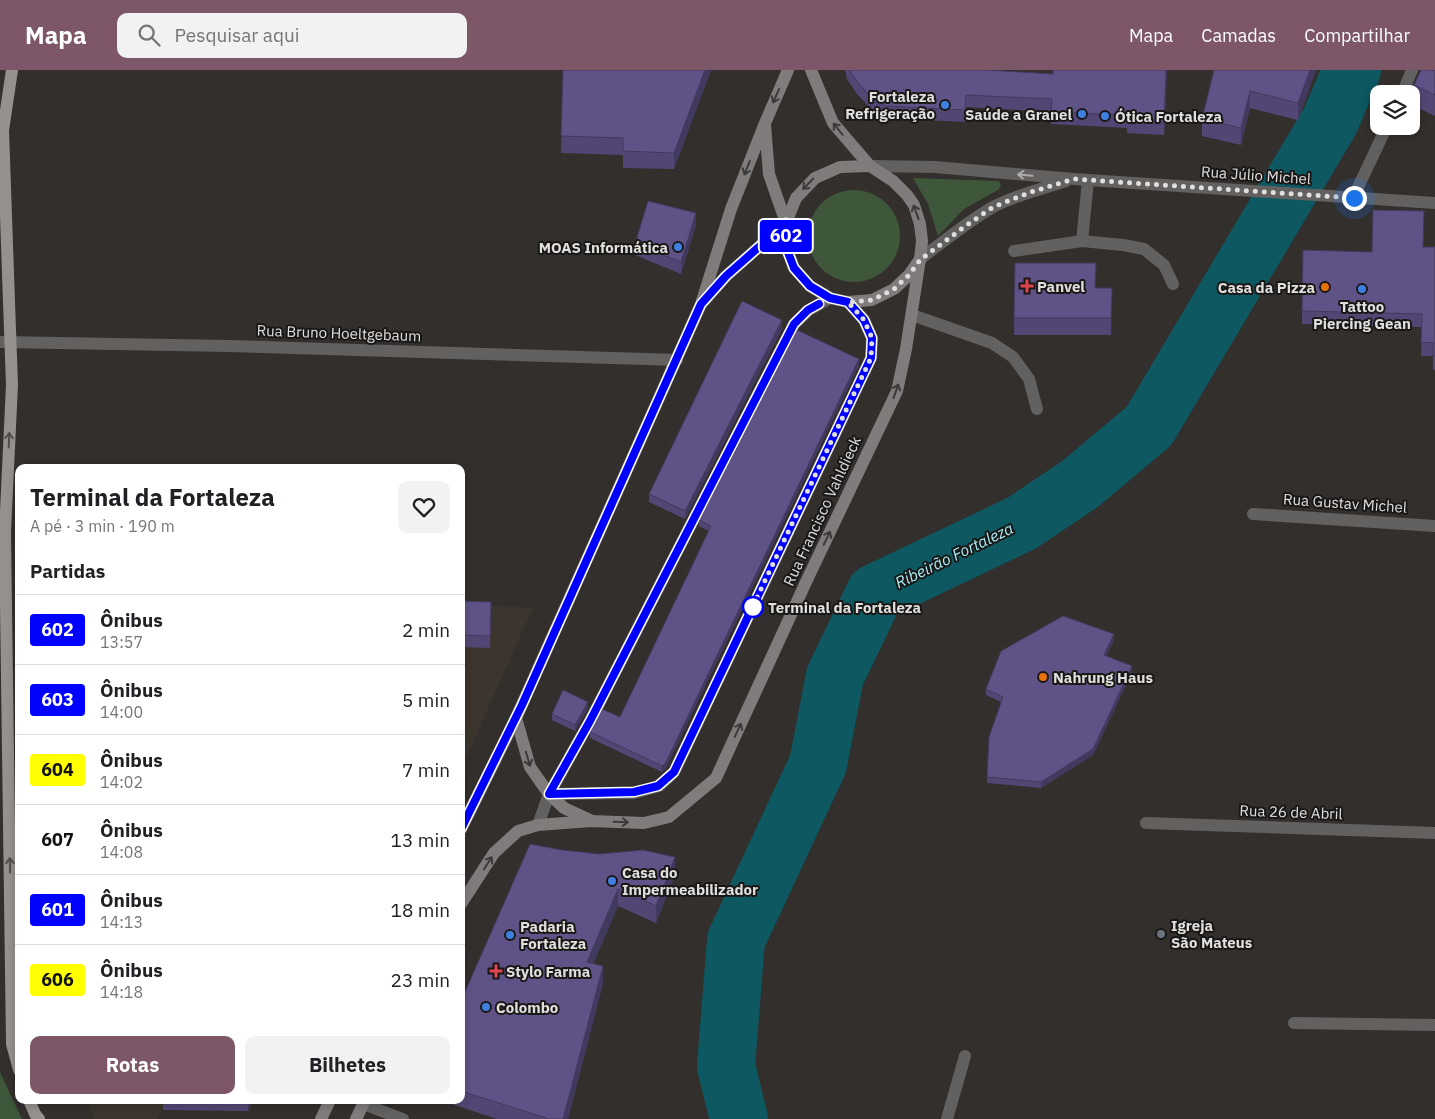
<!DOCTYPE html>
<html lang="pt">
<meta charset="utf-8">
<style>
body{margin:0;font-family:"IBM Plex Sans",sans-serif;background:#f2f2f2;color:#202124;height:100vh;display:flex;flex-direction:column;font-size:19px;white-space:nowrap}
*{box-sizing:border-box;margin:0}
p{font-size:16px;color:#757577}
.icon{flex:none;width:28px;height:28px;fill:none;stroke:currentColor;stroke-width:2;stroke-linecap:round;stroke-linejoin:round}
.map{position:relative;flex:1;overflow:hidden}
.details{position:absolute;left:15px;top:394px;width:450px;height:640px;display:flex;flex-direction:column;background:#fff;border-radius:10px;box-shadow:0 2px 8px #0003}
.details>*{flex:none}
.badge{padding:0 10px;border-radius:4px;font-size:18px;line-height:32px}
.tools{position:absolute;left:1370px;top:15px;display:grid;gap:10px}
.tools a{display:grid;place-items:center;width:50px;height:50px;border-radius:10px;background:#fff;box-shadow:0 2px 8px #0003;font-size:25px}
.you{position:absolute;width:25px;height:25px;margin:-12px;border:4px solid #fff;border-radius:50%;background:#1a73e8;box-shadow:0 0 0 8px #1a73e833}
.map>.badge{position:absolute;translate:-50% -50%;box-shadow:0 0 0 2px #fff}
h2{padding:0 15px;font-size:19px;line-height:45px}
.round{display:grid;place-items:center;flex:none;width:52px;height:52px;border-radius:10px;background:#f2f2f2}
.head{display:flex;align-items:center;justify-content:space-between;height:85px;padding:0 15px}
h1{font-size:24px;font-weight:700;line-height:38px}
.cta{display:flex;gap:10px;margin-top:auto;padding:10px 15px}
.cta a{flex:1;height:58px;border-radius:10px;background:#7d5767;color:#fff;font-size:20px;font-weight:700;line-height:58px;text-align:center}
.cta a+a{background:#f2f2f2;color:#202124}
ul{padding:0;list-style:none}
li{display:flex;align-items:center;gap:15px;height:70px;padding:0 15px;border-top:1px solid #e0e0e0}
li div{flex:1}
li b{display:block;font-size:19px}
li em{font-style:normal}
li .badge{min-width:55px;font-weight:700;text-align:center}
header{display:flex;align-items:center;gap:30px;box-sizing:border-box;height:70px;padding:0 25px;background:#7d5767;color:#fff}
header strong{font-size:24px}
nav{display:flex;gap:28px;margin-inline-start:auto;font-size:18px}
.search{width:350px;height:45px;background:#f2f2f2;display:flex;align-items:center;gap:12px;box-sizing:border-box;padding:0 18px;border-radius:10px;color:#757577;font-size:19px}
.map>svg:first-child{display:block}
.built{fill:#3b352d}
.green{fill:#3e5639}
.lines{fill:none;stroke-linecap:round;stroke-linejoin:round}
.river{stroke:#0d5861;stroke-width:58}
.service{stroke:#636160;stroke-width:12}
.minor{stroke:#636160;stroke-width:12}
.tertiary{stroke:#636160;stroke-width:12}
.secondary{stroke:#7f7c7b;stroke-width:12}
.primary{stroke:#95918f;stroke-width:12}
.primary-bridge{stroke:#95918f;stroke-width:12}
.wall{fill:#524774}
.shaded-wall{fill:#42395e}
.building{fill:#5f5287;stroke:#42395e}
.oneway{stroke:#3d3b39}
.oneway2{stroke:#afadab}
.oneway3{stroke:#514e4c}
.line-casing{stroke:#fff;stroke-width:11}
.line{stroke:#00f;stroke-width:8}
.walk{stroke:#e1dfdd;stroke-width:5;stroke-dasharray:0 9}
.shop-dot{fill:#3f7fe0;stroke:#191816;stroke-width:2}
.health-dot{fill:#e0444e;stroke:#191816;stroke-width:2}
.food-dot{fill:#e8710a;stroke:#191816;stroke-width:2}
.stop-dot{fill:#fff;stroke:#00f;stroke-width:2.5}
.worship-dot{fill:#6b7280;stroke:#191816;stroke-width:2}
.labels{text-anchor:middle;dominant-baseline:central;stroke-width:4;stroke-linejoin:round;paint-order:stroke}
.poi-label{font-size:15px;font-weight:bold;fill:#e1dfdd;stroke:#191816;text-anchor:start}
.street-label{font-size:15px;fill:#e1dfdd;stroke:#191816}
.stop-label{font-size:15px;font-weight:bold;fill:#e1dfdd;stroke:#191816;text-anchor:start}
.water-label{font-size:16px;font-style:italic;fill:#aaeef9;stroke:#191816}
</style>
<header>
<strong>Mapa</strong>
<div class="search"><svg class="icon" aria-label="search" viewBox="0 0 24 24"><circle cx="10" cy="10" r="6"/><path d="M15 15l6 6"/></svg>Pesquisar aqui</div>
<nav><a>Mapa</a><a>Camadas</a><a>Compartilhar</a></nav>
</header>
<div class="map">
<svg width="1435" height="1049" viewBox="0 0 1435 1049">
<rect width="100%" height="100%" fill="#322f2d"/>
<g class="built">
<path d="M 461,534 L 533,538 L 461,699 Z"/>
<path d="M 87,1030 L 167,1030 L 157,1049 L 94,1049 Z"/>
</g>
<g class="green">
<path d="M 913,108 L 999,111 L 1001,116 L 998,120 L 964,139 L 938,166 L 928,134 Z"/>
<circle cx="854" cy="166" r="46"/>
<path d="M 0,1002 L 22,1049 L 0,1049 Z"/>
</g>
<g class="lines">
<path class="river" d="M 739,1049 L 726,996 L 736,870 L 818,694 L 835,606 L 875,523 L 1022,453 L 1080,414 L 1149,356 L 1330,51 L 1352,0"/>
<g class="service">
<path d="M 1082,171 L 1088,110"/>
<path d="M 1014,181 L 1082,171 L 1123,175 L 1144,179 L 1164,195 L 1173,214"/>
<path d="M 912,245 L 992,273 L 1013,287 L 1029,309 L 1037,339"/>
<path d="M 549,724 L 634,723 L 659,716 L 674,702 L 871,288 L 872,268 L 864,250 L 848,232"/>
<path d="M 538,755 L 549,724 L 590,651 L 794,254 L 809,240 L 830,228"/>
</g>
<g class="minor">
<path d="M 1402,24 L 1412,0"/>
<path d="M 1353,128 L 1387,56"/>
<path d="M 0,272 L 230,276 L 677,290"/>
<path d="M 1253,444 L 1435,456"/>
<path d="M 1146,753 L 1435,763"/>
<path d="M 1294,953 L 1435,955"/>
<path d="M 363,1034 L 403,1049"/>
<path d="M 947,1049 L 965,986"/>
</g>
<g class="tertiary">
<path d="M 870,96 L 935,97 L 1074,109 L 1435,133"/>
<path d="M 920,189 C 943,172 967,152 993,137 C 1015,125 1042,119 1066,111"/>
</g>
<g class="secondary">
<path d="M 765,55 L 769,104 L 786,153 L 786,177 L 794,198 L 810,216 L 830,228 L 848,232 L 872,230 L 894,219 L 909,205 L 918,192"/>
<path d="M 704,231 L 726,206 L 786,153 L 796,128 L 815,108 L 840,97 L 870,96"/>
<path d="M 516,648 L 530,697 L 549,724 L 564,738 L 590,750"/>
<path d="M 461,759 L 516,648 L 701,234 L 731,139 L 765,53 L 788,0"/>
<path d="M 461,834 L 494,783 L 518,761 L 538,755 L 591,751 L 644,753 L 669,747 L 716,708 L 806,512 L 897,321 L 906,279 L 920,189 L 922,171 L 920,154 L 914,135 L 907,125 L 893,111 L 870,96 L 833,53 L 811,0"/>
<path d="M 321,1049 L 330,1030"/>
<path d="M 356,1049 L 365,1030"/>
</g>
<g class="primary">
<path d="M 3,60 L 9,232"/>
<path d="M 2,67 L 12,0"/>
<path d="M 12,315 L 5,462 L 12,974 L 19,1000"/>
<path d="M 29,1030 L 35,1044 L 39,1049"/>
</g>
<path class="primary-bridge" d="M 9,232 L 12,315"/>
</g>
<g class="wall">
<path d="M 563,0 L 711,0 L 674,99 L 623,98 L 623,85 L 561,83 Z"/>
<path d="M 845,0 L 986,0 L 1053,4 L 1167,0 L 1164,65 L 1127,63 L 1127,58 L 1051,54 L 1051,42 L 966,37 L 965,52 L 885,48 L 868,36 L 856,23 L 847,9 Z"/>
<path d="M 1214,0 L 1316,0 L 1298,50 L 1250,38 L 1241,75 L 1202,66 L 1202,49 Z"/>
<path d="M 1435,0 L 1435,46 L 1414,36 L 1414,15 Z"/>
<path d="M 696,155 L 681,204 L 635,185 L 635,174 Z"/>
<path d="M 1424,177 L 1435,177 L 1435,300 L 1433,300 L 1433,286 L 1421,286 L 1422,257 L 1302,254 L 1302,241 L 1372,182 Z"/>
<path d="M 1015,193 L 1096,218 L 1112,218 L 1111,265 L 1014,265 Z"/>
<path d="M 782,259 L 685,449 L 649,432 L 649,424 Z"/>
<path d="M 859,295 L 666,698 L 662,702 L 590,668 L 590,662 L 620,647 L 709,461 L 699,456 L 699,450 Z"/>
<path d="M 461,531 L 491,544 L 490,578 L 461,577 Z"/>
<path d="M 1114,570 L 1106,586 L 1132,602 L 1093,685 L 1041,718 L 987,713 L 987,707 L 1001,632 L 986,625 L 986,619 Z"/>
<path d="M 588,638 L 575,661 L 552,650 L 552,644 Z"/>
<path d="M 530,774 L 675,804 L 656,853 L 618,836 L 593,894 L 603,913 L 568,1049 L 497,1049 L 440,1030 L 461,1030 L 461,931 Z"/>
<path d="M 163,1030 L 253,1030 L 248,1041 L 163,1040 Z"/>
</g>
<g class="shaded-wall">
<path d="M 705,0 L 711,0 L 674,99 L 674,83 Z"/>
<path d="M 1166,0 L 1167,0 L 1164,65 L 1164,52 Z"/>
<path d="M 1310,0 L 1316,0 L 1298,50 L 1298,33 Z"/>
<path d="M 1250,21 L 1250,38 L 1241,75 L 1241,58 Z"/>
<path d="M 696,143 L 696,155 L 681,204 L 681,192 Z"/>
<path d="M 782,250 L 782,259 L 685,449 L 685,441 Z"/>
<path d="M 859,289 L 859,295 L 666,698 L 662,702 L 662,696 Z"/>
<path d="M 1114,564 L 1114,570 L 1104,591 L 1104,585 Z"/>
<path d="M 1132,596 L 1132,602 L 1093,685 L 1041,718 L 1041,712 Z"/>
<path d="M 588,632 L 588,638 L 575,661 L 575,655 Z"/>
<path d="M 675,787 L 675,804 L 656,853 L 656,836 Z"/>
<path d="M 618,819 L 618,836 L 587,909 L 587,892 Z"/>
<path d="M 603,896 L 603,913 L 568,1049 L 563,1049 Z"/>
<path d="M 248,1030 L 253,1030 L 248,1041 Z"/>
</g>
<g class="building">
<path d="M 563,0 L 705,0 L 674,83 L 623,81 L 623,68 L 561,66 Z"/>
<path d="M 849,0 L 986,0 L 1053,4 L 1053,0 L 1166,0 L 1164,52 L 1127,51 L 1127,45 L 1051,42 L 1052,29 L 966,25 L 965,40 L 885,36 L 868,24 L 856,10 Z"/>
<path d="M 1214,0 L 1310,0 L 1298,33 L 1250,21 L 1241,58 L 1202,49 Z"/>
<path d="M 1421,0 L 1435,0 L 1435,25 L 1414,15 Z"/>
<path d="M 648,131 L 696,143 L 681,192 L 635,174 Z"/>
<path d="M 1373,140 L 1424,141 L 1423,177 L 1435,177 L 1435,286 L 1433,286 L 1433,273 L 1421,272 L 1422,244 L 1302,241 L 1303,180 L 1372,182 Z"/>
<path d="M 1015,193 L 1096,193 L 1095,218 L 1112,218 L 1111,248 L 1014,248 Z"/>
<path d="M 742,231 L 782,250 L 685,441 L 649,424 Z"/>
<path d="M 797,260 L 859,289 L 666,692 L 662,696 L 590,662 L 602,639 L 620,647 L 711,456 L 699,450 Z"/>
<path d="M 461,531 L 491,532 L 490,566 L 461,565 Z"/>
<path d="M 1063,546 L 1114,564 L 1104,585 L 1132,596 L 1093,679 L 1041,712 L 987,707 L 989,667 L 1003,627 L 986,619 L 1001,581 Z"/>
<path d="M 563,620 L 588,632 L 575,655 L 552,644 Z"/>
<path d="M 530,774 L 562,780 L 599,784 L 643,780 L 675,787 L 656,836 L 618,819 L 587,892 L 603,896 L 563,1049 L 549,1049 L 461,1021 L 461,931 Z"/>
</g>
<defs><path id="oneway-shaft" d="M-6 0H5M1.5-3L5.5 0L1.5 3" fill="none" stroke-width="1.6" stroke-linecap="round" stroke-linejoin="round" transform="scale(1.25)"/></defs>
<g class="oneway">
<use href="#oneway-shaft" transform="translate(776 26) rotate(114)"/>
<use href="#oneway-shaft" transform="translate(838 59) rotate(-129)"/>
<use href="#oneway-shaft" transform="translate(747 98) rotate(112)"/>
<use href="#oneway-shaft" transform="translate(808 114) rotate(134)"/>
<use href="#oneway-shaft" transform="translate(916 142) rotate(-110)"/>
<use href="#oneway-shaft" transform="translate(896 321) rotate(-70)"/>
<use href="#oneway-shaft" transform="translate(827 468) rotate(-64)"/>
<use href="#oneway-shaft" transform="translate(738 660) rotate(-65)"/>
<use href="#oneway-shaft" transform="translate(528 689) rotate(73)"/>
<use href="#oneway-shaft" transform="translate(621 752) rotate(2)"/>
<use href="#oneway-shaft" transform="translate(488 793) rotate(-57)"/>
</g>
<use class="oneway2" href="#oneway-shaft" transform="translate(1025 105) rotate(-175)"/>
<g class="oneway3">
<use href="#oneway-shaft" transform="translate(9 370) rotate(-88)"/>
<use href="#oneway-shaft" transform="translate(10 795) rotate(-91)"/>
</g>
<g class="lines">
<defs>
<path id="line" d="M 461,759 L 522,635 L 701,234 L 726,206 L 786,153 L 786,177 L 794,198 L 810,216 L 830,228 L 848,232 L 864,250 L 872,268 L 871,288 L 674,702 L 658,716 L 634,722 L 549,724 L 590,651 L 794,254 L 808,240 L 819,234"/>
</defs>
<use href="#line" class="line-casing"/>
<use href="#line" class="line"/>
<path class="walk" d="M 753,537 L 751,540 L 871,288 L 872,268 L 864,250 L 848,232 L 872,230 L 894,219 L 909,205 L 920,190 L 964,157 L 993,137 L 1031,122 L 1074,109 L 1354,128"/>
</g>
<g class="shop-dot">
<circle cx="945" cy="35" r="5"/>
<circle cx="1082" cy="44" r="5"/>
<circle cx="1105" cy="46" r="5"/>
<circle cx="678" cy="177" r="5"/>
<circle cx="1362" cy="219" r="5"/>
<circle cx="612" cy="811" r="5"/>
<circle cx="510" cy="865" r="5"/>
<circle cx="486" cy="937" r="5"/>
</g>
<g class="health-dot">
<path d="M1024.5 208.5h5v5h5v5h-5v5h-5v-5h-5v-5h5z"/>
<path d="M493.5 893.5h5v5h5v5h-5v5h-5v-5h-5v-5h5z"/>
</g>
<g class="food-dot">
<circle cx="1325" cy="217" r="5"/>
<circle cx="1043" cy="607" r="5"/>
</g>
<circle class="stop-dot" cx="753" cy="537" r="10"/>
<circle class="worship-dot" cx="1161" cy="864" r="5"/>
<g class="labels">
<g class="poi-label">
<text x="935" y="26" text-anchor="end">Fortaleza<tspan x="935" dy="17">Refrigeração</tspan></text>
<text x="1072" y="44" text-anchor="end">Saúde a Granel</text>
<text x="1115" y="46">Ótica Fortaleza</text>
<text x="668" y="177" text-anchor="end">MOAS Informática</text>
<text x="1037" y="216">Panvel</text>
<text x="1315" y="217" text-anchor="end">Casa da Pizza</text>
<text x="1362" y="236" text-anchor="middle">Tattoo<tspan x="1362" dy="17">Piercing Gean</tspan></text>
<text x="1053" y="607">Nahrung Haus</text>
<text x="622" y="802">Casa do<tspan x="622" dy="17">Impermeabilizador</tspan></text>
<text x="1171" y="855">Igreja<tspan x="1171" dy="17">São Mateus</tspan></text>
<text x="520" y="856">Padaria<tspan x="520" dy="17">Fortaleza</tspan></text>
<text x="506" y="901">Stylo Farma</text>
<text x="496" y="937">Colombo</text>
</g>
<g class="street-label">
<text transform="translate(1256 105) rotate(4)">Rua Júlio Michel</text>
<text transform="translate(339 263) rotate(2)">Rua Bruno Hoeltgebaum</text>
<text transform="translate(1345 433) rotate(4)">Rua Gustav Michel</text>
<text transform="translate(822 441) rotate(-65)">Rua Francisco Vahldieck</text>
<text transform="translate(1291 742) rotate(2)">Rua 26 de Abril</text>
</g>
<g class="stop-label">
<text x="768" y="537">Terminal da Fortaleza</text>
</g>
<g class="water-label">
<text transform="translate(954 485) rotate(-26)">Ribeirão Fortaleza</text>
</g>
</g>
</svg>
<div class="tools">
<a><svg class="icon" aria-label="layers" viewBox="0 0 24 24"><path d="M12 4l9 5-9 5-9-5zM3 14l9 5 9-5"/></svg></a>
</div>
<div class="you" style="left:1354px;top:128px"></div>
<b class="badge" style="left:786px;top:166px;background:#00f;color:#fff">602</b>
<section class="details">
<div class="head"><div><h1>Terminal da Fortaleza</h1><p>A pé · 3 min · 190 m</p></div><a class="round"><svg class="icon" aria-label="heart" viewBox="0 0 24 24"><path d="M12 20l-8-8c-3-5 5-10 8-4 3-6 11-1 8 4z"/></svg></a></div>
<h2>Partidas</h2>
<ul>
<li><span class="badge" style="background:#00f;color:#fff">602</span><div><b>Ônibus</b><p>13:57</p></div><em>2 min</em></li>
<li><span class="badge" style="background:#00f;color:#fff">603</span><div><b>Ônibus</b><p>14:00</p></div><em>5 min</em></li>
<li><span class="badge" style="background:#ff0;color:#111">604</span><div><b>Ônibus</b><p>14:02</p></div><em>7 min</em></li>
<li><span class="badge" style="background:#fff;color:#111">607</span><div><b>Ônibus</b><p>14:08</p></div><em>13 min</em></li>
<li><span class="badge" style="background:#00f;color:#fff">601</span><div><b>Ônibus</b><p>14:13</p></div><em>18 min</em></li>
<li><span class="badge" style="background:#ff0;color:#111">606</span><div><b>Ônibus</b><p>14:18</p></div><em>23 min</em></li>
</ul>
<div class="cta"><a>Rotas</a><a>Bilhetes</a></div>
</section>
</div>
